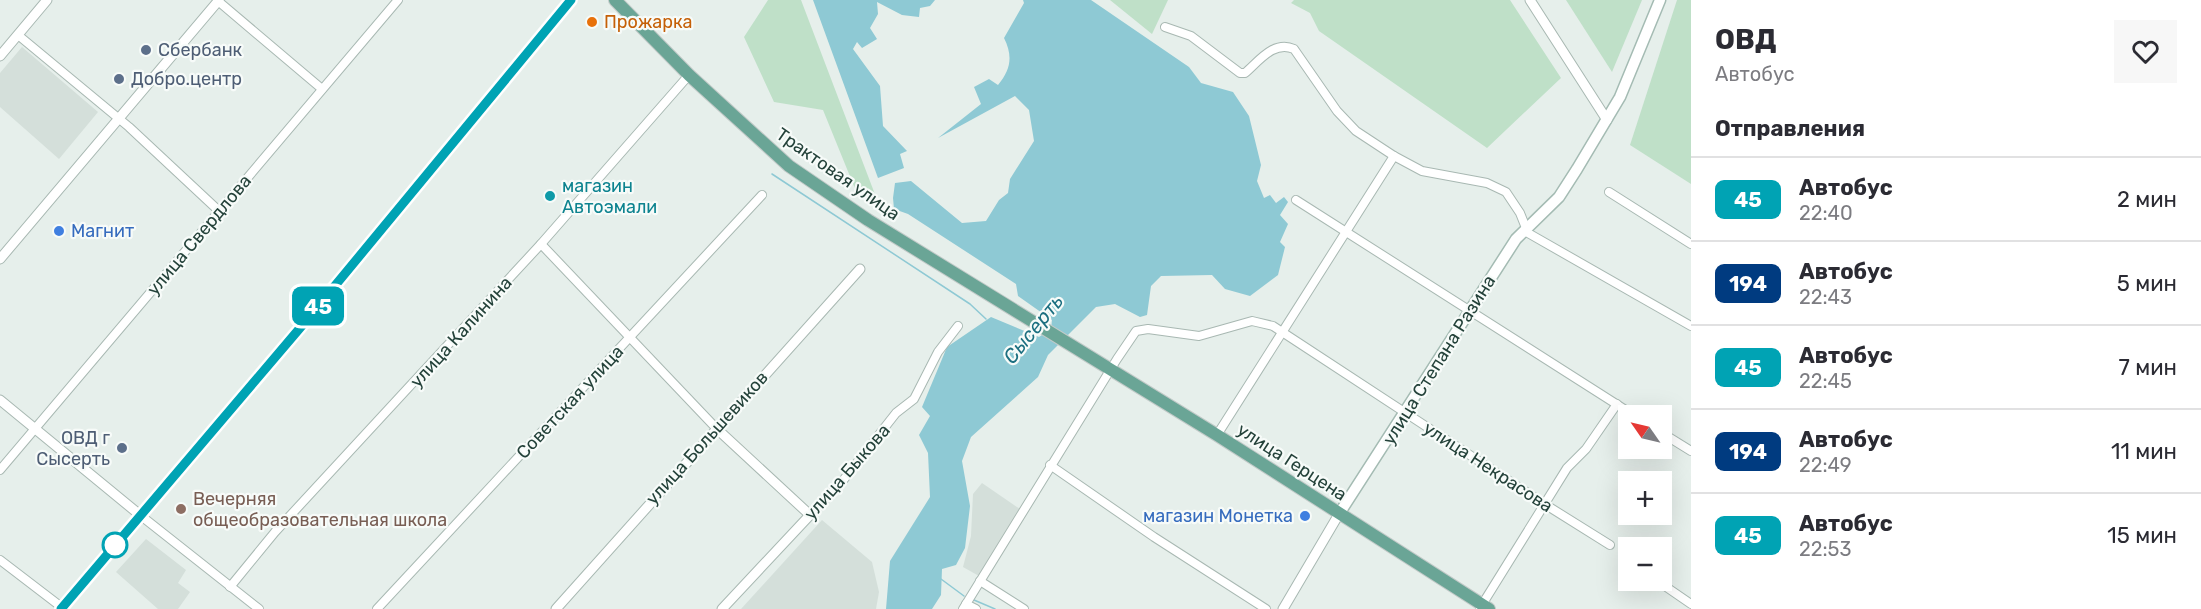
<!DOCTYPE html>
<html lang="ru">
<meta charset="utf-8">
<style>
body{margin:0;font-family:Rubik,sans-serif;background:#f7f7f7;color:#2b2b33;height:100vh;display:flex;flex-direction:column;font-size:22px;white-space:nowrap}
*{box-sizing:border-box;margin:0}
p{font-size:20px;color:#7c7c81}
.icon{flex:none;width:33px;height:33px;fill:none;stroke:currentColor;stroke-width:2;stroke-linecap:round;stroke-linejoin:round}
.map{position:relative;flex:1;overflow:hidden}
.sheet{display:flex;flex-direction:column;background:#fff;width:510px}
.sheet>*{flex:none}
.badge{padding:0 12px;border-radius:9px;font-size:21px;line-height:39px}
.needle{width:39px;rotate:304deg}
.tools{position:absolute;left:1618px;top:405px;display:grid;gap:12px}
.tools a{display:grid;place-items:center;width:54px;height:54px;border-radius:0px;background:#fff;box-shadow:0 6px 24px #0002;font-size:30px}
.map>.badge{position:absolute;translate:-50% -50%;box-shadow:0 0 0 3px #fff}
h2{padding:0 24px;font-size:22px;line-height:54px}
.round{display:grid;place-items:center;flex:none;width:63px;height:63px;border-radius:0px;background:#f7f7f7}
.summary{display:flex;align-items:center;justify-content:space-between;height:102px;padding:0 24px}
h1{font-size:28px;font-weight:700;line-height:45px}
ul{padding:0;list-style:none}
li{display:flex;align-items:center;gap:18px;height:84px;padding:0 24px;border-top:2px solid #e1e1e2}
li div{flex:1}
li b{display:block;font-size:22px}
li em{font-style:normal}
li .badge{min-width:66px;font-weight:700;text-align:center}
main{display:flex;flex:1;min-height:0}
.map>svg:first-child{display:block}
.built{fill:#d4dfda}
.green{fill:#bfe0c8}
.water{fill:#8ec9d4}
.lines{fill:none;stroke-linecap:round;stroke-linejoin:round}
.stream{stroke:#8ec9d4;stroke-width:1.5}
.minor-casing{stroke:#a8b8b2;stroke-width:10}
.tertiary-casing{stroke:#a8b8b2;stroke-width:11}
.secondary-casing{stroke:#a4bbb3;stroke-width:13}
.primary-casing{stroke:#c2cac8;stroke-width:14}
.minor{stroke:#fff;stroke-width:8}
.tertiary{stroke:#fff;stroke-width:9}
.secondary{stroke:#fff;stroke-width:10}
.primary{stroke:#6aa596;stroke-width:12}
.line-casing{stroke:#fff;stroke-width:14}
.line{stroke:#00a3b4;stroke-width:9}
.food-dot{fill:#e8710a;stroke:#f7fbf9;stroke-width:2}
.service-dot{fill:#5c6f8a;stroke:#f7fbf9;stroke-width:2}
.culture-dot{fill:#0f9aa8;stroke:#f7fbf9;stroke-width:2}
.shop-dot{fill:#3f7fe0;stroke:#f7fbf9;stroke-width:2}
.education-dot{fill:#8d6e63;stroke:#f7fbf9;stroke-width:2}
.stop-dot{fill:#fff;stroke:#00a3b4;stroke-width:3}
.labels{text-anchor:middle;dominant-baseline:central;stroke-width:4.5;stroke-linejoin:round;paint-order:stroke}
.food-label{font-size:18px;fill:#c56008;stroke:#f7fbf9;text-anchor:start}
.service-label{font-size:18px;fill:#4e5e75;stroke:#f7fbf9;text-anchor:start}
.street-label{font-size:18px;fill:#24423a;stroke:#f7fbf9}
.culture-label{font-size:18px;fill:#0d838f;stroke:#f7fbf9;text-anchor:start}
.shop-label{font-size:18px;fill:#366cbe;stroke:#f7fbf9;text-anchor:start}
.education-label{font-size:18px;fill:#785e54;stroke:#f7fbf9;text-anchor:start}
.water-label{font-size:20px;font-style:italic;fill:#1c6f80;stroke:#f7fbf9}
</style>
<main>
<div class="map">
<svg width="1691" height="609" viewBox="0 0 1691 609">
<rect width="100%" height="100%" fill="#e6efeb"/>
<g class="built">
<path d="M 22,47 L 98,112 L 59,159 L 0,107 L 0,73 Z"/>
<path d="M 982,483 L 1020,509 L 979,576 L 963,567 L 971,536 L 973,494 Z"/>
<path d="M 822,520 L 872,562 L 879,592 L 876,609 L 741,609 Z"/>
<path d="M 146,539 L 186,570 L 178,583 L 190,592 L 178,609 L 158,609 L 116,572 Z"/>
</g>
<g class="green">
<path d="M 768,0 L 801,0 L 876,197 L 858,196 L 823,110 L 774,102 L 744,37 Z"/>
<path d="M 1110,0 L 1168,0 L 1152,34 Z"/>
<path d="M 1294,0 L 1510,0 L 1561,78 L 1487,148 L 1319,31 L 1310,13 L 1291,3 Z"/>
<path d="M 1566,0 L 1642,0 L 1612,72 Z"/>
<path d="M 1677,0 L 1691,0 L 1691,184 L 1630,145 Z"/>
</g>
<g class="water">
<path d="M 813,0 L 935,0 L 930,6 L 920,8 L 919,17 L 902,15 L 877,2 L 878,14 L 870,28 L 877,39 L 862,48 L 857,42 L 853,49 L 880,86 L 883,126 L 907,151 L 900,154 L 904,168 L 878,178 Z"/>
<path d="M 1023,0 L 1091,0 L 1189,67 L 1201,83 L 1233,92 L 1249,116 L 1261,165 L 1257,181 L 1264,198 L 1270,195 L 1276,203 L 1284,197 L 1288,202 L 1280,215 L 1288,224 L 1280,242 L 1285,247 L 1278,275 L 1250,296 L 1225,289 L 1212,275 L 1161,276 L 1151,286 L 1147,315 L 1140,317 L 1115,304 L 1096,307 L 1048,355 L 1038,377 L 971,437 L 962,461 L 970,506 L 965,548 L 956,565 L 942,569 L 941,595 L 932,609 L 886,609 L 890,561 L 930,497 L 928,453 L 919,435 L 930,416 L 922,407 L 947,347 L 991,317 L 1039,337 L 1051,329 L 1052,320 L 1018,296 L 1016,284 L 908,214 L 894,209 L 893,198 L 895,183 L 911,181 L 962,223 L 986,221 L 999,200 L 1008,193 L 1010,179 L 1034,141 L 1029,110 L 1015,96 L 938,138 L 981,104 L 974,87 L 989,79 L 998,85 C 1011,69 1013,56 1004,38 L 1024,3 Z"/>
</g>
<g class="lines">
<g class="stream">
<path d="M 772,174 L 970,304 L 986,319"/>
<path d="M 941,579 L 964,596"/>
<path d="M 974,600 L 995,609"/>
</g>
<defs>
<g id="minor">
<path d="M 218,1 L 322,89"/>
<path d="M 1165,27 L 1191,36 L 1240,73 L 1245,73 C 1259,61 1274,40 1294,49 L 1337,111 L 1356,131 L 1394,156 L 1422,171 L 1487,183 L 1506,192 L 1520,213 L 1528,233 L 1691,326"/>
<path d="M 18,35 L 129,127 L 219,211"/>
<path d="M 1609,192 L 1691,244"/>
<path d="M 1296,200 L 1635,416"/>
<path d="M 541,244 L 716,428"/>
<path d="M 1662,433 L 1691,451"/>
<path d="M 1217,435 L 1394,156"/>
<path d="M 1050,465 L 1154,537 L 1266,609"/>
<path d="M 0,470 L 398,0"/>
<path d="M 140,515 L 259,609"/>
<path d="M 810,515 L 841,483 L 896,413 L 914,399 L 938,352 L 958,326"/>
<path d="M 0,560 L 64,609"/>
<path d="M 980,581 L 1024,609"/>
<path d="M 1659,582 L 1691,604"/>
<path d="M 230,587 L 275,532 L 541,244 L 689,75"/>
<path d="M 966,604 L 976,609"/>
<path d="M 1480,608 L 1567,468 L 1586,449 L 1617,404"/>
<path d="M 377,609 L 762,195"/>
<path d="M 963,609 L 1117,359 L 1136,331 L 1148,329 L 1199,336 L 1252,321 L 1273,326 L 1546,505 L 1610,545"/>
</g>
<g id="tertiary">
<path d="M 1530,0 L 1607,120"/>
<path d="M 0,56 L 47,0"/>
<path d="M 0,259 L 219,0"/>
<path d="M 0,400 L 140,515"/>
<path d="M 716,428 L 810,515 L 722,609"/>
<path d="M 556,609 L 860,269"/>
<path d="M 1283,609 L 1339,514"/>
</g>
<g id="secondary">
<path d="M 1339,514 L 1516,239 L 1559,197 L 1577,169 L 1620,97 L 1660,0"/>
<path d="M 61,609 L 300,328 L 571,0"/>
</g>
<path id="primary" d="M 615,0 L 689,75 L 789,166 L 868,220 L 1217,435 L 1489,609"/>
</defs>
<use href="#minor" class="minor-casing"/>
<use href="#tertiary" class="tertiary-casing"/>
<use href="#secondary" class="secondary-casing"/>
<use href="#primary" class="primary-casing"/>
<use href="#minor" class="minor"/>
<use href="#tertiary" class="tertiary"/>
<use href="#secondary" class="secondary"/>
<use href="#primary" class="primary"/>
</g>
<g class="lines">
<defs>
<path id="line" d="M 61,609 L 300,328 L 571,0"/>
</defs>
<use href="#line" class="line-casing"/>
<use href="#line" class="line"/>
</g>
<circle class="food-dot" cx="592" cy="22" r="6"/>
<g class="service-dot">
<circle cx="146" cy="50" r="6"/>
<circle cx="119" cy="79" r="6"/>
<circle cx="122" cy="448" r="6"/>
</g>
<circle class="culture-dot" cx="550" cy="196" r="6"/>
<g class="shop-dot">
<circle cx="59" cy="231" r="6"/>
<circle cx="1305" cy="516" r="6"/>
</g>
<circle class="education-dot" cx="181" cy="509" r="6"/>
<circle class="stop-dot" cx="115" cy="545" r="12"/>
<g class="labels">
<g class="food-label">
<text x="604" y="22">Прожарка</text>
</g>
<g class="service-label">
<text x="158" y="50">Сбербанк</text>
<text x="131" y="79">Добро.центр</text>
<text x="110" y="438" text-anchor="end">ОВД г<tspan x="110" dy="21">Сысерть</tspan></text>
</g>
<g class="street-label">
<text transform="translate(838 174) rotate(35)">Трактовая улица</text>
<text transform="translate(199 235) rotate(-50)">улица Свердлова</text>
<text transform="translate(461 332) rotate(-48)">улица Калинина</text>
<text transform="translate(1439 360) rotate(-58)">улица Степана Разина</text>
<text transform="translate(570 402) rotate(-47)">Советская улица</text>
<text transform="translate(707 438) rotate(-48)">улица Большевиков</text>
<text transform="translate(1292 462) rotate(33)">улица Герцена</text>
<text transform="translate(1488 467) rotate(33)">улица Некрасова</text>
<text transform="translate(847 472) rotate(-49)">улица Быкова</text>
</g>
<g class="culture-label">
<text x="562" y="186">магазин<tspan x="562" dy="21">Автоэмали</tspan></text>
</g>
<g class="shop-label">
<text x="71" y="231">Магнит</text>
<text x="1293" y="516" text-anchor="end">магазин Монетка</text>
</g>
<g class="education-label">
<text x="193" y="499">Вечерняя<tspan x="193" dy="21">общеобразовательная школа</tspan></text>
</g>
<g class="water-label">
<text transform="translate(1033 329) rotate(-51)">Сысерть</text>
</g>
</g>
</svg>
<div class="tools">
<a><svg class="needle" viewBox="-14 -14 28 28"><path d="M0-13l5 13h-10z" fill="#e53935"/><path d="M0 13l5-13h-10z" fill="#7c7c81"/></svg></a>
<a>+</a>
<a>−</a>
</div>
<b class="badge" style="left:318px;top:306px;background:#00a3b4;color:#fff">45</b>
</div>
<section class="sheet">
<div class="summary"><div><h1>ОВД</h1><p>Автобус</p></div><a class="round"><svg class="icon" aria-label="heart" viewBox="0 0 24 24"><path d="M12 20l-8-8c-3-5 5-10 8-4 3-6 11-1 8 4z"/></svg></a></div>
<h2>Отправления</h2>
<ul>
<li><span class="badge" style="background:#00a3b4;color:#fff">45</span><div><b>Автобус</b><p>22:40</p></div><em>2 мин</em></li>
<li><span class="badge" style="background:#003b80;color:#fff">194</span><div><b>Автобус</b><p>22:43</p></div><em>5 мин</em></li>
<li><span class="badge" style="background:#00a3b4;color:#fff">45</span><div><b>Автобус</b><p>22:45</p></div><em>7 мин</em></li>
<li><span class="badge" style="background:#003b80;color:#fff">194</span><div><b>Автобус</b><p>22:49</p></div><em>11 мин</em></li>
<li><span class="badge" style="background:#00a3b4;color:#fff">45</span><div><b>Автобус</b><p>22:53</p></div><em>15 мин</em></li>
</ul>
</section>
</main>
